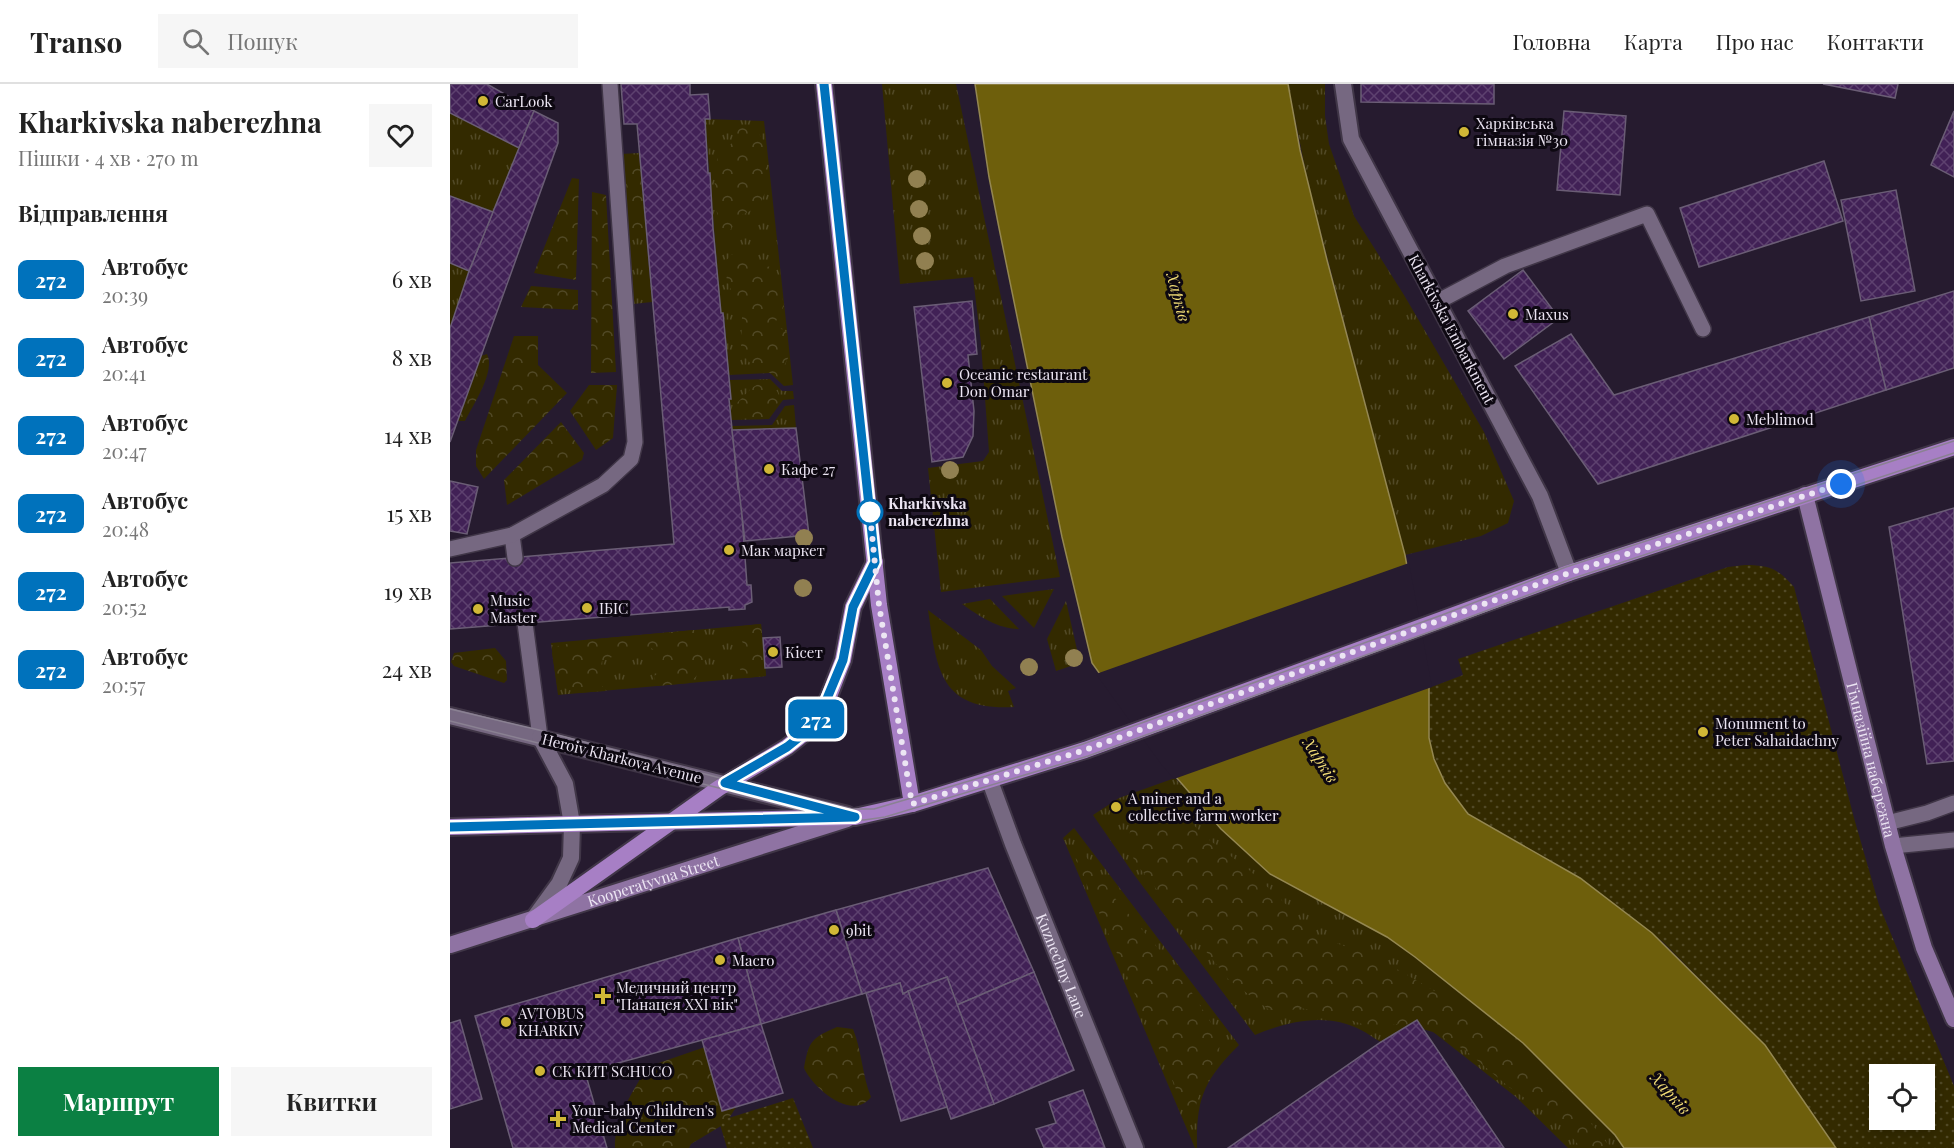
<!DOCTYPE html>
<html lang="uk">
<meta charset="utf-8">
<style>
body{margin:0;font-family:"Playfair Display",serif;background:#f6f6f6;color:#222;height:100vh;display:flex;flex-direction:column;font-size:22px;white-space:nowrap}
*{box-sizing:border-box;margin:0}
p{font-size:20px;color:#767676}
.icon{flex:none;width:33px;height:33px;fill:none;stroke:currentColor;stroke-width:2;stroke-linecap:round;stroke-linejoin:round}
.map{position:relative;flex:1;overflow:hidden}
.panel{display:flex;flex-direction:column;background:#fff;width:450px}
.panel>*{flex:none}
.badge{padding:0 12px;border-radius:9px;font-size:21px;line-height:39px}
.tools{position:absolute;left:1419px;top:980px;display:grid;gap:12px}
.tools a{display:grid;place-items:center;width:66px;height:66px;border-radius:0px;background:#fff;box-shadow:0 3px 15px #0003;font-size:30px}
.you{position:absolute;width:30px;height:30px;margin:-15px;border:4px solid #fff;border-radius:50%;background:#1a73e8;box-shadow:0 0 0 9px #1a73e833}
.map>.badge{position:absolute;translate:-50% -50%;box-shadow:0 0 0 3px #fff}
h2{padding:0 18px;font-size:22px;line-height:54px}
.round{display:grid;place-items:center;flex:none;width:63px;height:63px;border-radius:0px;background:#f6f6f6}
.head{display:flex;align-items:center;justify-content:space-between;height:102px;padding:0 18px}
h1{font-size:28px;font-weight:700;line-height:45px}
.button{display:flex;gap:12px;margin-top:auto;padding:12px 18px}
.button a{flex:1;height:69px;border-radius:0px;background:#0b8043;color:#fff;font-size:24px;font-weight:700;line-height:69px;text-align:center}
.button a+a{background:#f6f6f6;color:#222}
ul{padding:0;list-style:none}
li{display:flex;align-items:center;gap:18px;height:78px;padding:0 18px}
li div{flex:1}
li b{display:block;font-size:22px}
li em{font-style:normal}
li .badge{min-width:66px;font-weight:700;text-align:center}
header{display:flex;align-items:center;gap:36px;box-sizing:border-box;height:84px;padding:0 30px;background:#fff;border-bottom:2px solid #e0e0e0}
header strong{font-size:28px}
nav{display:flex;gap:33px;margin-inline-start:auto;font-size:21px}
.search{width:420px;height:54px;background:#f6f6f6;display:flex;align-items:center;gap:15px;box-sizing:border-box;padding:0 21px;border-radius:0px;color:#767676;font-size:22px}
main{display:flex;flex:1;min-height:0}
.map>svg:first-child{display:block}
.grass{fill:url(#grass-tufts)}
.forest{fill:url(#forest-crowns)}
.park{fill:url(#park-dots);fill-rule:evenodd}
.water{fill:#6e5f0c;stroke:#948751;stroke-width:1.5}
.pier{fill:#261b2f}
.building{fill:url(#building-cross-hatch);stroke:#6a5d75;stroke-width:1.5}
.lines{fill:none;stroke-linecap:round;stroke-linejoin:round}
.service-casing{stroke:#403647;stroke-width:18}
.minor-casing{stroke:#403647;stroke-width:20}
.tertiary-casing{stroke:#403647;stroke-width:20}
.secondary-casing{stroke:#403647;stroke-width:20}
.primary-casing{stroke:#403647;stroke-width:20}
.service{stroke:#766881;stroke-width:15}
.minor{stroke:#766881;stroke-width:16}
.tertiary{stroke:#766881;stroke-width:16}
.secondary{stroke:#8f73a3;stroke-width:16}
.primary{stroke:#a77fc5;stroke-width:16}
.tram{stroke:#8a8192;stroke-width:1.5}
.tree{fill:#918051}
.line-casing{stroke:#fff;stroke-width:14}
.line{stroke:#0072bc;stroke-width:9}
.walk{stroke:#ece5f3;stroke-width:6;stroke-dasharray:0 10.8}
.poi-dot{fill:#d0b736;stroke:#0d0811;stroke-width:2}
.stop-dot{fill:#fff;stroke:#0072bc;stroke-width:3}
.labels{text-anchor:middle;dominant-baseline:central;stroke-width:6;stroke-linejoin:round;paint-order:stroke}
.poi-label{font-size:15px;fill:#ece5f3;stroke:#0d0811;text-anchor:start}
.street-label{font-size:15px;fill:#ece5f3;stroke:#0d0811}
.stop-label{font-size:15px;font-weight:bold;fill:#ece5f3;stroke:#0d0811;text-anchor:start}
.water-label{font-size:16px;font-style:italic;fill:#f2dd76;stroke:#0d0811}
</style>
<header>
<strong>Transo</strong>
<div class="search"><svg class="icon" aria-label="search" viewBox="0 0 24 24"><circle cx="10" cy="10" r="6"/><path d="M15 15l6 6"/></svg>Пошук</div>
<nav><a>Головна</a><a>Карта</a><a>Про нас</a><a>Контакти</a></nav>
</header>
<main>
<section class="panel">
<div class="head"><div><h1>Kharkivska naberezhna</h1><p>Пішки · 4 хв · 270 m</p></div><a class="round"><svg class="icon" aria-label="heart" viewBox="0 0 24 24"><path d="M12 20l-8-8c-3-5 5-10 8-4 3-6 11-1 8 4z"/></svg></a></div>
<h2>Відправлення</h2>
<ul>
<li><span class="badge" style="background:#0072bc;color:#fff">272</span><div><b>Автобус</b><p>20:39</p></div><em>6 хв</em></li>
<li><span class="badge" style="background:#0072bc;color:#fff">272</span><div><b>Автобус</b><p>20:41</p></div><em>8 хв</em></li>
<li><span class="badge" style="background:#0072bc;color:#fff">272</span><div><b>Автобус</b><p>20:47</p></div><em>14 хв</em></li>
<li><span class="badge" style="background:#0072bc;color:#fff">272</span><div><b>Автобус</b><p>20:48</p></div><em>15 хв</em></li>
<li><span class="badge" style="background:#0072bc;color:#fff">272</span><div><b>Автобус</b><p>20:52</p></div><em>19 хв</em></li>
<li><span class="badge" style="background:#0072bc;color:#fff">272</span><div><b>Автобус</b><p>20:57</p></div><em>24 хв</em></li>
</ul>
<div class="button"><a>Маршрут</a><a>Квитки</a></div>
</section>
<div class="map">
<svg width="1504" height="1064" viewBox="0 0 1504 1064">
<defs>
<pattern id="grass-tufts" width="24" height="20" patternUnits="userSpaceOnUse" patternTransform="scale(1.5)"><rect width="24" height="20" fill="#332a00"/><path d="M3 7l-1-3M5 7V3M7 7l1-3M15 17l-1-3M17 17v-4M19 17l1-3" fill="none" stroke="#514926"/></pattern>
<pattern id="forest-crowns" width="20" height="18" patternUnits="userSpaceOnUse" patternTransform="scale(1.5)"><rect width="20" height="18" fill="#332a00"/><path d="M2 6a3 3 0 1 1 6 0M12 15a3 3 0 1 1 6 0" fill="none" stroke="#514926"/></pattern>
<pattern id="park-dots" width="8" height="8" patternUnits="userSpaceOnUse" patternTransform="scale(1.5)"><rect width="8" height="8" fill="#332a00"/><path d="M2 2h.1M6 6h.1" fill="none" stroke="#514926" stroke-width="1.8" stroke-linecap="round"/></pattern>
<pattern id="building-cross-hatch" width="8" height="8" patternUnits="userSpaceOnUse" patternTransform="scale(1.5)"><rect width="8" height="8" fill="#412156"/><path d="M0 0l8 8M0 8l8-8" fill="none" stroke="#5d416f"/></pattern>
</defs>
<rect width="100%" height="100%" fill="#261b2f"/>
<g class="grass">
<path d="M 432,0 L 506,0 L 610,493 L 491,508 L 478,384 L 533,377 L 539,368 L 531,260 L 523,193 L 450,200 Z"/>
<path d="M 838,0 L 875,0 L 875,32 L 879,60 L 904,132 L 954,211 L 1034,348 L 1064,417 L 1058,439 L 1031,452 L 955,471 L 859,103 Z"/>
<path d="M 0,29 L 69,64 L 19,186 L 0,244 Z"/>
<path d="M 255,35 L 314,37 L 343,301 L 334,302 L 320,289 L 279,291 L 274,230 L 271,229 Z"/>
<path d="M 189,69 L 202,218 L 183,220 L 171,70 Z"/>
<path d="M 320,295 L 332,307 L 343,307 L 344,315 L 333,316 L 319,335 L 281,336 L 279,296 Z"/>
<path d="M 344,321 L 346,344 L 282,346 L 282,342 L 322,341 L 335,322 Z"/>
<path d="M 604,505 L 584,544 L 552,512 Z"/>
<path d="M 540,515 L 569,545 C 548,545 529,532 512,520 Z"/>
<path d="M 616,517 L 630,579 L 606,587 L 597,555 Z"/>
<path d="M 478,526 L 531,566 L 542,582 L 566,604 L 558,607 L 564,623 C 490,627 487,586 478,526 Z"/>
<path d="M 311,540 L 316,592 L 108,611 L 101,559 Z"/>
<path d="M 725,694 L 820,790 L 937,853 L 965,873 L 1073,959 L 1165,1051 L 1174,1064 L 1118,1064 L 1066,1013 L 968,936 L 931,958 C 924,955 918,949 911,946 C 877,928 838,937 805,951 L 685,792 L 643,731 L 669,714 Z"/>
<path d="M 624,744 L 789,961 C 754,996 746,1014 747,1064 L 745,1064 L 613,754 Z"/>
</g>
<g class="forest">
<path d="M 298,43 L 308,48 L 317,63 L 317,82 L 312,93 L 315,109 L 308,123 L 292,131 L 276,151 L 269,146 C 266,117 261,97 269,68 L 281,60 L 289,44 Z"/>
<path d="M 181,75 L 184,75 L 189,81 L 191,89 L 189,99 L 193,111 L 196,147 L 188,151 L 177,144 L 175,126 L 179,115 L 172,81 Z"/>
<path d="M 122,94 L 129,95 L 126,196 L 84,189 Z"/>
<path d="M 142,108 L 156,111 L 166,288 L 141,289 Z"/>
<path d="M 293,169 L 315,183 L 324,182 L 327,188 L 334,222 L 324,241 L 337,248 L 338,274 L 333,284 L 339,292 L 338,297 L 333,296 L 320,289 L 308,286 L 298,277 L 291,265 L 292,233 L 277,196 L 274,179 L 281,171 Z"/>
<path d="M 81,202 L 128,206 L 128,226 L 71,223 Z"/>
<path d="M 64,252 L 88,252 L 88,281 L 117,309 L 34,395 L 26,382 L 26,366 Z"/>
<path d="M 37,270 C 46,287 23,321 15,337 L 8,337 L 31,272 Z"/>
<path d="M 318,298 C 321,301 326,305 328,309 C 332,319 321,333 310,334 C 304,334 297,332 290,333 L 286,327 L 287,319 C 298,309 302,299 318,298 Z"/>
<path d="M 139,301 L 167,301 L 163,354 L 146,366 L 120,327 Z"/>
<path d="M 111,338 L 134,369 L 132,376 L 57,421 L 54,396 Z"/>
<path d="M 311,540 L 316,592 L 296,594 L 287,581 L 287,567 L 294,562 L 290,552 L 282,546 L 283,543 Z"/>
<path d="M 244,546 L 257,571 L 250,588 L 240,599 L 207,602 L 204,592 L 209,589 L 213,573 L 200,563 L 177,567 L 152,577 L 148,597 L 156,607 L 127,609 L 107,601 L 102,569 L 108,562 L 136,556 Z"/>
<path d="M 45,564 L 56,577 L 57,596 L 54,599 L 4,582 L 1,578 L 4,569 Z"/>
<path d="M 726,728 L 741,738 L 754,752 L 798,785 L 840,824 L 858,849 L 928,874 L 1017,926 L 1122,1016 L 1161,1064 L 1131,1064 L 1109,1038 L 1059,1003 L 1015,966 L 983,948 L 951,939 L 938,942 L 912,940 L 883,930 L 850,924 L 833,928 L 818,925 L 778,895 L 684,777 L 679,752 L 681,743 L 689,737 L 707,729 Z"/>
<path d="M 630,764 L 664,813 L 730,890 L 770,953 L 769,970 L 755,992 L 746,1021 L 739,1033 L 732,1025 L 724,999 L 626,776 L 625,768 Z"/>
<path d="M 387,943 L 403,945 C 412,967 412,991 421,1013 C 402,1038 363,1004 354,984 C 359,956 362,954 387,943 Z"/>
<path d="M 258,962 L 290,1017 L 276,1039 L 241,1060 L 239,1064 L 165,1064 C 164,1034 183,1008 197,983 Z"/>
</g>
<g class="park">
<path d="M 1295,481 C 1320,481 1328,485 1344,503 L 1404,734 L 1429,821 L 1504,1002 L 1504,1064 L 1386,1064 L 1313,959 L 1213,858 L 1130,794 L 1018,730 L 995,699 L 984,675 L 979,654 L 979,604 L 1013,591 L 1008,575 L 1278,483 ZM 1430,990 L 1474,990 L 1474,1035 L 1430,1035 Z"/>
<path d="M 343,1014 L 363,1064 L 277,1064 L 269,1037 Z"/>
</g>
<path class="water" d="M 525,0 L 838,0 L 850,66 L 877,176 L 955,471 L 979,604 L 979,654 L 984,675 L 995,699 L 1018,730 L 1130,794 L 1202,849 L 1315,961 L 1386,1064 L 1174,1064 L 1165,1051 L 1073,959 L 965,873 L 937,853 L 820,790 L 771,745 L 713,678 L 642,579 L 612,453 L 549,144 L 539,93 Z"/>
<path class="pier" d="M 959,479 L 982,603 L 724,695 L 711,680 L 646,590 Z"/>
<g class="building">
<path d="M 0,0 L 37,0 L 84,27 L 69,64 L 0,29 Z"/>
<path d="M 171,0 L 240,0 L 240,11 L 258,10 L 260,35 L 255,35 L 258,89 L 260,89 L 263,144 L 271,229 L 273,229 L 281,315 L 279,315 L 288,405 L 290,404 L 297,501 L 301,501 L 302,518 L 295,521 L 295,525 L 279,526 L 279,523 L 0,545 L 0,479 L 224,460 L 187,40 L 174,40 Z"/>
<path d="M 911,0 L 1044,0 L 1044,20 L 911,18 Z"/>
<path d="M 1373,0 L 1448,0 L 1445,14 Z"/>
<path d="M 84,27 L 108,39 L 108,59 L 0,358 L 0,244 L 19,187 Z"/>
<path d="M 1114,27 L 1176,32 L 1170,111 L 1107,106 Z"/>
<path d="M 1504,27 L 1504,93 L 1481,81 Z"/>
<path d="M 1374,77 L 1393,137 L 1249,183 L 1230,124 Z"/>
<path d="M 1446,106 L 1465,207 L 1411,217 L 1391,116 Z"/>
<path d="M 0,112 L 43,128 L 19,187 L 0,179 Z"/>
<path d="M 1073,186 L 1109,234 L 1054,275 L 1018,227 Z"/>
<path d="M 1504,207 L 1504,284 L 1436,306 L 1419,233 Z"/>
<path d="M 522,217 L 527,270 L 518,271 L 524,327 L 523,352 L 513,373 L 482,378 L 464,223 Z"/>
<path d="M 1419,233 L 1436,306 L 1148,400 L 1065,282 L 1121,250 L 1164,311 Z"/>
<path d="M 346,344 L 359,451 L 295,457 L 282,346 Z"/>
<path d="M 0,397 L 28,403 L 17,450 L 0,447 Z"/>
<path d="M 1504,424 L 1504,677 L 1477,680 L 1439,443 Z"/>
<path d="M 330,553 L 332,583 L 315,584 L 313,554 Z"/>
<path d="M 538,784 L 584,888 L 507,921 L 497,893 L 453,910 L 450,899 L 412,910 L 386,826 Z"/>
<path d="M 386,826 L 412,910 L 311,940 L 288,854 Z"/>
<path d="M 288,854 L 311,940 L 135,988 L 157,1064 L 63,1064 L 25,932 Z"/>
<path d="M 584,888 L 624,986 L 544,1020 L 507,921 Z"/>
<path d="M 497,893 L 544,1020 L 501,1035 L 458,907 Z"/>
<path d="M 450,899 L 453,910 L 458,907 L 497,1023 L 451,1037 L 416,909 Z"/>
<path d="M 10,936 L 32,1015 L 0,1025 L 0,939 Z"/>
<path d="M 967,936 L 1054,1064 L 778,1064 L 931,958 Z"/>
<path d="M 311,940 L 333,1009 L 272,1027 L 252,956 Z"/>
<path d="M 633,1006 L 655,1064 L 594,1064 L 586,1045 L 606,1039 L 599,1018 Z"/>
</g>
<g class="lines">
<defs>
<g id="service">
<path d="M 987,218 L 1055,182 L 1197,130 L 1253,245"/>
<path d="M 62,451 L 65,474"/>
<path d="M 0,465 L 62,451 L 153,401 L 181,375 L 185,358 L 160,0"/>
<path d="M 75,539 L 90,653"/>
<path d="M 1437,739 L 1477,729 L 1504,719"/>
<path d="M 1443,762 L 1504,756"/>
</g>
<g id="minor">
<path d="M 893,0 L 901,55 L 1090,412 L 1119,489"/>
<path id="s1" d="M 540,697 L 563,760 L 685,1064"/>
</g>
<g id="tertiary">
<path d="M 0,632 L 398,731"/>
<path d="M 85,833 L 109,800 L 121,774 L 122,740 L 115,700 L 90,653"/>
</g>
<g id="secondary">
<path id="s2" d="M 1355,411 L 1443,762 L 1474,864 L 1504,935"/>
<path id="s3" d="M 0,861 L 397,735"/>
</g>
<g id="primary">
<path d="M 374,0 L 429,521 L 462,720"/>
<path d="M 0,743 L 405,733 L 462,720 L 635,666 L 1119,489 L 1504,363"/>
<path d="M 83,836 L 269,704 L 337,663 L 352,651 L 371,629 L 378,615 L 393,576 L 403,523 L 425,478"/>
</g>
</defs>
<use href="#service" class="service-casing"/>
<use href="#minor" class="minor-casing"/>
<use href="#tertiary" class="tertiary-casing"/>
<use href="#secondary" class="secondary-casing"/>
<use href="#primary" class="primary-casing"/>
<use href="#service" class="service"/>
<use href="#minor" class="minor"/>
<use href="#tertiary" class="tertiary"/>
<use href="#secondary" class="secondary"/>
<use href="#primary" class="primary"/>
<g class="tram">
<path d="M 0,625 L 89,646 L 357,717 L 395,725 L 424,725 L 536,692 L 633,660 L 992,531 L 1116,483 L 1504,357"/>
<path d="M 0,637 L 269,704 L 378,734 L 414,736 L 435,733 L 638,672 L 996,542 L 1121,495 L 1504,369"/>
</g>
</g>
<g class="tree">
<circle cx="467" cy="95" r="9"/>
<circle cx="469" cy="125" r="9"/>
<circle cx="472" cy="152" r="9"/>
<circle cx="475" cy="177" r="9"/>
<circle cx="500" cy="386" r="9"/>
<circle cx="354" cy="454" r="9"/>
<circle cx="353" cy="504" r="9"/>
<circle cx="624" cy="574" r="9"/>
<circle cx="579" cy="583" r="9"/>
</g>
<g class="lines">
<defs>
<path id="line" d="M 0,743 L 405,733 L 275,699 L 337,663 L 352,651 L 371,629 L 393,576 L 403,523 L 425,478 L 374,0"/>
</defs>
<use href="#line" class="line-casing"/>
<use href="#line" class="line"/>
<path class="walk" d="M 420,428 L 419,420 L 429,521 L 462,720 L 635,666 L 1119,489 L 1391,400"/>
</g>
<g class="poi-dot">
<circle cx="33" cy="17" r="6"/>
<circle cx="1014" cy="48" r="6"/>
<circle cx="1063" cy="230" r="6"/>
<circle cx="497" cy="299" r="6"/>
<circle cx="1284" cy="335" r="6"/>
<circle cx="319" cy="385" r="6"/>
<circle cx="279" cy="466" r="6"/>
<circle cx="137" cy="524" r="6"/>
<circle cx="28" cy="525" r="6"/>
<circle cx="323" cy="568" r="6"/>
<circle cx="1253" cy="648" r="6"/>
<circle cx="666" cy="723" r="6"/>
<circle cx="384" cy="846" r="6"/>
<circle cx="270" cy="876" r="6"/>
<path d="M150 903h6v6h6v6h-6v6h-6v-6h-6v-6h6z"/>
<circle cx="56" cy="938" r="6"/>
<circle cx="90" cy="987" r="6"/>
<path d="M105 1026h6v6h6v6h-6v6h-6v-6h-6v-6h6z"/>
</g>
<circle class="stop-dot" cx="420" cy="428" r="12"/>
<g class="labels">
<g class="poi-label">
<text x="45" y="17">CarLook</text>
<text x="1026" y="39">Харківська<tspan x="1026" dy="17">гімназія №30</tspan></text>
<text x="1075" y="230">Maxus</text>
<text x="509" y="290">Oceanic restaurant<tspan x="509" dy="17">Don Omar</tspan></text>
<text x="1296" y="335">Meblimod</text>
<text x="331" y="385">Кафе 27</text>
<text x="291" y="466">Мак маркет</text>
<text x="40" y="516">Music<tspan x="40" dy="17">Master</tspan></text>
<text x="149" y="524">ІБІС</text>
<text x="335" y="568">Кісет</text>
<text x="1265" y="639">Monument to<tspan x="1265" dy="17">Peter Sahaidachny</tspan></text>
<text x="678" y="714">A miner and a<tspan x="678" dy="17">collective farm worker</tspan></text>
<text x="396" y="846">9bit</text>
<text x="282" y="876">Macro</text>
<text x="166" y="903">Медичний центр<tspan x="166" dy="17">"Панацея XXI вік"</tspan></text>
<text x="68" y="929">AVTOBUS<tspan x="68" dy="17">KHARKІV</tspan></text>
<text x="102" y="987">СК КИТ SCHUCO</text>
<text x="122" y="1026">Your-baby Children's<tspan x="122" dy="17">Medical Center</tspan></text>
</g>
<g class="street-label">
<text transform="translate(1002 245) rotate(62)">Kharkivska Embarkment</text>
<text transform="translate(172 674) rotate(14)">Heroiv Kharkova Avenue</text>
<text stroke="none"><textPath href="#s2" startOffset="273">Гімназійна набережна</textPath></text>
<text stroke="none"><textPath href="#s3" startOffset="213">Kooperatyvna Street</textPath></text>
<text stroke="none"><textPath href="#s1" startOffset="198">Kuznechny Lane</textPath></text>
</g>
<g class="stop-label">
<text x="438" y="419">Kharkivska<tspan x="438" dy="17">naberezhna</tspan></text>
</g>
<g class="water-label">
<text transform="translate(729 213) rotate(75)">Харків</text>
<text transform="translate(871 676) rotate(57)">Харків</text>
<text transform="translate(1221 1009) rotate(48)">Харків</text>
</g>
</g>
</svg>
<div class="tools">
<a><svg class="icon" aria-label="locate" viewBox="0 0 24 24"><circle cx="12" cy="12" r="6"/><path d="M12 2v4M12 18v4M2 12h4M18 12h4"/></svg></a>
</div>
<div class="you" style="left:1391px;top:400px"></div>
<b class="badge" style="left:366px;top:635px;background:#0072bc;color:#fff">272</b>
</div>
</main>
